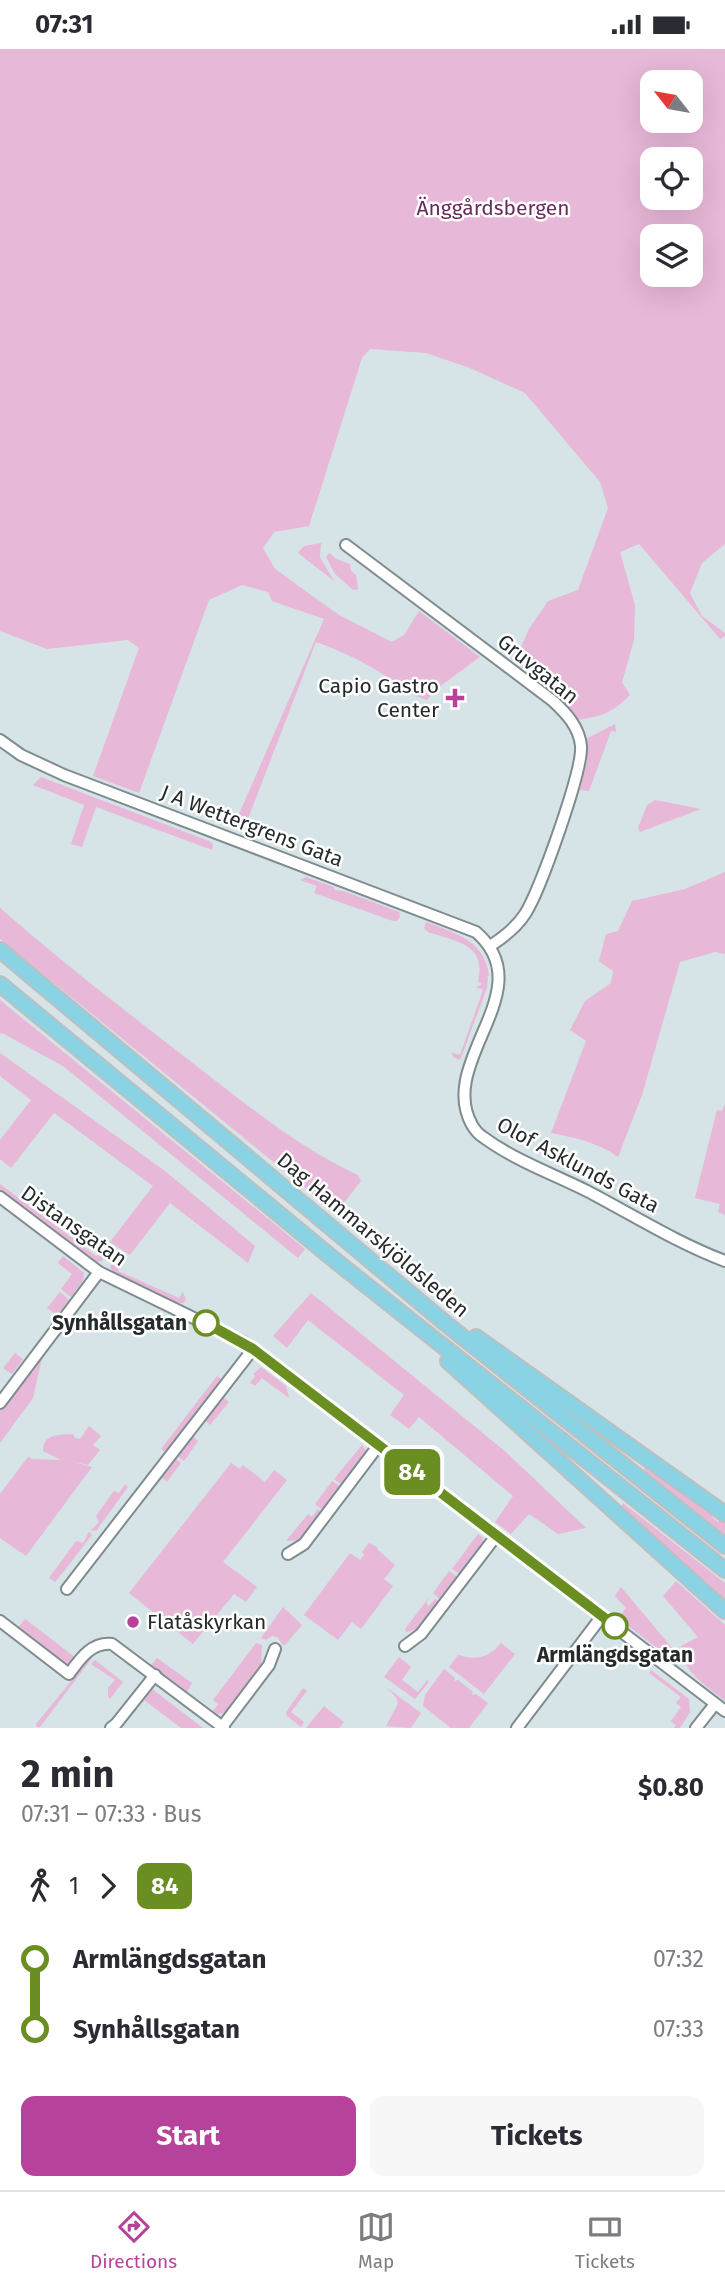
<!DOCTYPE html>
<meta charset="utf-8">
<style>
body{margin:0;font-family:"Fira Sans",sans-serif;background:#f7f7f7;color:#2b2b33;height:100vh;display:flex;flex-direction:column;font-size:26px;white-space:nowrap}
*{box-sizing:border-box;margin:0}
p{font-size:23px;color:#7c7c81}
.icon{flex:none;width:38px;height:38px;fill:none;stroke:currentColor;stroke-width:2;stroke-linecap:round;stroke-linejoin:round}
.map{position:relative;height:1679px;overflow:hidden}
.panel{display:flex;flex-direction:column;background:#fff;flex:1}
.panel>*{flex:none}
.badge{padding:0 14px;border-radius:10px;font-size:24px;line-height:46px}
.needle{width:46px;rotate:301deg}
.tools{position:absolute;left:640px;top:21px;display:grid;gap:14px}
.tools a{display:grid;place-items:center;width:63px;height:63px;border-radius:14px;background:#fff;box-shadow:0 7px 28px #0002;font-size:35px}
.map>.badge{position:absolute;translate:-50% -50%;box-shadow:0 0 0 4px #fff}
.legs{display:flex;align-items:center;gap:10px;height:77px;padding:0 21px;font-size:23px}
.legs p{margin-inline-start:auto}
.headline{display:flex;align-items:center;justify-content:space-between;height:119px;padding:0 21px}
h1{font-size:38px;font-weight:700;line-height:52px}
.action{display:flex;gap:14px;margin-top:auto;padding:14px 21px}
.action a{flex:1;height:80px;border-radius:14px;background:#b6429b;color:#fff;font-size:28px;font-weight:700;line-height:80px;text-align:center}
.action a+a{background:#f7f7f7;color:#2b2b33}
ul{padding:0 21px;list-style:none}
li{display:flex;align-items:center;gap:24px;height:70px;font-size:26px}
li i{display:grid;place-items:center;width:10px;height:100%;margin:0 9px;background:currentColor}
li i::after{content:'';width:18px;height:18px;margin:-9px;border:5px solid;border-radius:50%;background:#fff}
li p{margin-inline-start:auto}
li:first-child i{background:linear-gradient(#0000 50%,currentColor 0)}
li:last-child i{background:linear-gradient(currentColor 50%,#0000 0)}
.status{display:flex;justify-content:space-between;align-items:center;height:49px;padding:0 35px;background:#fff;direction:ltr}
.status svg{height:19px;fill:currentColor}
.dock{display:flex;justify-content:space-around;align-items:center;height:98px;border-top:2px solid #e1e1e2;background:#fff;font-size:19px;color:#7c7c81}
.dock a{display:grid;justify-items:center;gap:4px}
.dock .on{color:#b6429b}
.map>svg:first-child{display:block}
.green{fill:#e7b8d8;fill-rule:evenodd}
.lines{fill:none;stroke-linecap:round;stroke-linejoin:round}
.minor-casing{stroke:#7f8c8f;stroke-width:14}
.major-casing{stroke:#bebfbf;stroke-width:18}
.minor{stroke:#fff;stroke-width:10}
.major{stroke:#89d3e5;stroke-width:14}
.line-1-casing{stroke:#fff;stroke-width:16}
.line-1{stroke:#6b8e23;stroke-width:10}
.poi-dot{fill:#b6429b;stroke:#fff;stroke-width:2.5}
.stop-1-dot{fill:#fff;stroke:#6b8e23;stroke-width:3.5}
.labels{text-anchor:middle;dominant-baseline:central;stroke-width:5;stroke-linejoin:round;paint-order:stroke}
.park-label{font-size:21px;fill:#6a2c5b;stroke:#fff}
.street-label{font-size:21px;fill:#252a2b;stroke:#fff}
.poi-label{font-size:21px;fill:#252a2b;stroke:#fff;text-anchor:end}
.stop-label{font-size:21px;font-weight:bold;fill:#252a2b;stroke:#fff;text-anchor:end}
</style>
<div class="status"><b>07:31</b><svg viewBox="0 0 49 12"><path d="M0 12V9h3v3zM5 12V6h3v6zM10 12V3h3v9zM15 12V0h3v12zM26 1h20v11H26zM47 4h2v5h-2z"/></svg></div>
<div class="map">
<svg width="725" height="1679" viewBox="0 0 725 1679">
<rect width="100%" height="100%" fill="#d6e3e7"/>
<g class="green">
<path d="M 0,0 L 725,0 L 725,495 L 702,514 L 690,544 L 702,567 L 725,584 L 725,587 L 720,590 L 639,495 L 620,503 L 635,556 L 634,591 L 622,633 L 630,646 C 612,664 601,668 576,671 L 549,642 L 515,612 L 529,580 L 548,552 L 578,541 L 608,459 L 600,433 L 525,344 L 470,319 L 426,304 L 370,300 L 362,309 L 309,477 L 274,483 L 263,499 L 275,520 L 339,566 L 392,593 L 404,586 L 419,562 L 480,608 L 435,641 L 427,651 C 409,646 396,634 381,624 C 360,611 339,601 316,593 L 246,775 L 236,772 L 324,570 L 272,552 L 268,543 L 242,536 L 209,551 L 139,744 L 93,727 L 139,599 L 128,591 L 47,600 L 0,582 ZM 653,33 L 691,33 L 691,72 L 653,72 ZM 653,110 L 691,110 L 691,149 L 653,149 ZM 653,187 L 691,187 L 691,226 L 653,226 Z"/>
<path d="M 321,494 L 320,508 L 334,532 L 298,504 L 304,497 Z"/>
<path d="M 329,504 L 336,510 L 350,515 L 351,522 L 356,526 L 358,540 L 353,541 L 335,525 L 326,508 Z"/>
<path d="M 615,675 L 616,683 L 611,682 L 589,742 L 580,741 L 587,711 L 586,694 L 588,689 Z"/>
<path d="M 41,728 L 209,792 L 213,795 L 212,801 L 96,758 L 82,798 L 71,795 L 84,756 L 33,736 Z"/>
<path d="M 655,751 L 701,760 L 640,783 L 638,779 L 647,756 Z"/>
<path d="M 725,823 L 725,905 L 715,903 L 680,913 L 642,1046 L 618,1108 C 598,1093 575,1089 551,1084 L 586,992 L 570,981 L 585,952 L 611,934 L 613,922 L 599,912 L 606,885 L 618,882 L 632,852 L 685,840 Z"/>
<path d="M 306,828 L 334,838 L 335,841 L 344,842 L 399,863 L 400,868 L 397,872 L 393,872 L 314,844 L 317,837 L 300,831 Z"/>
<path d="M 0,859 C 64,915 132,967 199,1019 C 250,1058 299,1099 358,1126 L 361,1132 L 336,1164 L 0,890 Z"/>
<path d="M 426,873 C 455,884 485,891 489,927 L 483,929 L 488,928 L 487,939 L 460,1011 L 453,1008 L 452,1004 L 460,1006 L 483,941 L 476,938 L 482,935 L 478,932 C 487,895 455,892 428,883 L 424,879 Z"/>
<path d="M 0,951 L 305,1200 L 298,1209 L 63,1017 L 2,984 L 0,985 Z"/>
<path d="M 0,1004 L 165,1122 L 255,1197 L 248,1214 L 170,1154 L 130,1206 L 110,1193 L 153,1137 L 54,1064 L 11,1119 L 0,1110 L 0,1091 L 31,1051 L 0,1027 Z"/>
<path d="M 725,1055 L 725,1166 L 718,1163 L 720,1155 L 695,1149 L 717,1061 L 722,1062 Z"/>
<path d="M 0,1135 L 96,1207 L 102,1204 L 104,1207 L 102,1212 L 97,1213 L 86,1206 L 0,1142 Z"/>
<path d="M 63,1207 L 84,1224 L 83,1232 L 71,1248 L 61,1240 L 72,1225 L 58,1214 Z"/>
<path d="M 114,1213 L 122,1214 L 118,1222 L 179,1249 L 183,1243 L 186,1251 L 183,1254 L 175,1254 L 114,1224 L 110,1218 Z"/>
<path d="M 60,1243 L 69,1251 L 57,1266 L 47,1259 Z"/>
<path d="M 311,1244 L 506,1403 L 586,1479 L 558,1485 L 529,1465 L 511,1485 L 495,1473 L 513,1447 L 419,1368 L 409,1380 L 390,1366 L 404,1346 L 308,1271 L 287,1299 L 273,1287 Z"/>
<path d="M 15,1304 L 23,1310 L 12,1325 L 3,1319 Z"/>
<path d="M 43,1305 L 33,1349 L 0,1394 L 0,1358 L 27,1322 L 32,1324 L 36,1318 L 33,1315 Z"/>
<path d="M 261,1318 L 286,1337 L 289,1349 L 262,1329 L 255,1337 L 250,1334 L 255,1327 L 253,1325 Z"/>
<path d="M 217,1327 L 224,1332 L 167,1404 L 161,1400 Z"/>
<path d="M 223,1348 L 229,1353 L 210,1376 L 205,1371 Z"/>
<path d="M 89,1377 L 101,1387 L 93,1396 L 100,1401 L 88,1416 L 70,1412 L 92,1418 L 26,1507 L 0,1489 L 0,1445 L 28,1408 L 32,1410 L 61,1411 L 43,1402 C 43,1384 60,1386 73,1385 L 75,1389 L 80,1390 Z"/>
<path d="M 192,1387 L 198,1392 L 184,1412 L 177,1407 Z"/>
<path d="M 362,1396 L 367,1404 L 342,1436 L 334,1430 Z"/>
<path d="M 175,1409 L 181,1414 L 167,1433 L 161,1428 Z"/>
<path d="M 231,1414 L 240,1420 L 243,1416 L 265,1433 L 274,1421 L 287,1431 L 223,1513 L 257,1538 L 246,1553 L 234,1545 L 193,1595 L 129,1544 Z"/>
<path d="M 647,1416 L 714,1464 L 712,1468 L 718,1473 L 721,1469 L 725,1472 L 725,1486 L 645,1422 L 644,1420 Z"/>
<path d="M 332,1432 L 341,1438 L 323,1461 L 315,1455 Z"/>
<path d="M 125,1435 L 128,1438 L 96,1482 L 91,1481 L 99,1473 L 96,1467 L 114,1442 L 119,1444 Z"/>
<path d="M 623,1454 L 725,1534 L 725,1554 L 621,1460 Z"/>
<path d="M 318,1460 L 322,1464 L 302,1491 L 286,1492 L 308,1465 L 312,1468 Z"/>
<path d="M 89,1483 L 92,1486 L 60,1527 L 55,1533 L 49,1529 L 76,1492 L 83,1494 Z"/>
<path d="M 478,1485 L 482,1488 L 484,1496 L 461,1526 L 452,1520 Z"/>
<path d="M 369,1494 L 377,1498 L 378,1501 L 395,1516 L 384,1530 L 393,1537 L 361,1580 L 352,1573 L 338,1591 L 304,1566 L 350,1504 L 360,1511 L 364,1506 L 362,1503 Z"/>
<path d="M 449,1522 L 459,1529 L 441,1551 L 433,1544 Z"/>
<path d="M 676,1532 L 725,1576 L 725,1652 C 707,1637 681,1622 681,1597 L 698,1588 L 663,1547 Z"/>
<path d="M 621,1538 L 673,1600 L 666,1606 L 618,1569 L 626,1559 L 615,1547 Z"/>
<path d="M 430,1547 L 426,1554 L 429,1557 L 435,1550 L 440,1554 L 419,1580 L 406,1583 L 405,1580 Z"/>
<path d="M 283,1558 L 302,1576 L 284,1597 L 277,1588 L 272,1587 L 266,1591 L 261,1589 Z"/>
<path d="M 25,1570 L 76,1609 L 71,1615 L 64,1616 L 16,1581 Z"/>
<path d="M 256,1594 L 262,1596 L 261,1617 L 225,1664 L 217,1665 L 213,1662 L 218,1655 L 213,1651 Z"/>
<path d="M 501,1594 L 515,1605 L 484,1645 L 449,1618 L 458,1606 C 476,1611 488,1610 501,1594 Z"/>
<path d="M 399,1608 L 411,1618 L 402,1631 L 418,1643 L 427,1631 L 429,1633 L 415,1650 L 384,1628 Z"/>
<path d="M 90,1609 L 92,1609 L 40,1678 L 37,1678 L 36,1675 Z"/>
<path d="M 157,1609 L 192,1634 L 187,1643 L 151,1616 Z"/>
<path d="M 95,1611 L 123,1633 L 110,1650 L 108,1647 L 108,1639 L 115,1631 L 91,1615 Z"/>
<path d="M 444,1620 L 455,1629 L 454,1632 L 458,1631 L 473,1643 L 472,1646 L 476,1645 L 488,1654 L 469,1679 L 451,1679 L 423,1657 L 425,1646 Z"/>
<path d="M 651,1621 L 689,1650 L 690,1663 L 680,1679 L 674,1679 L 676,1676 L 671,1672 L 681,1658 L 676,1654 L 681,1648 L 649,1624 Z"/>
<path d="M 386,1638 L 421,1664 L 411,1679 L 386,1677 L 398,1655 L 396,1648 Z"/>
<path d="M 303,1639 L 307,1642 L 291,1663 L 304,1673 L 301,1678 L 287,1667 L 286,1663 Z"/>
<path d="M 152,1640 L 203,1679 L 181,1679 L 144,1651 Z"/>
<path d="M 324,1657 L 344,1673 L 339,1679 L 306,1679 Z"/>
</g>
<g class="lines">
<defs>
<g id="minor">
<path d="M 346,496 L 553,652 C 567,665 579,678 581,697 C 583,721 540,842 525,865 C 516,879 504,888 490,897"/>
<path d="M 0,691 L 21,706 L 64,726 L 476,883 C 543,941 436,1012 472,1076 C 475,1081 478,1085 483,1088 C 514,1111 553,1125 587,1142 C 633,1166 677,1194 725,1212"/>
<path d="M 0,1148 L 99,1223 L 243,1293 L 725,1662"/>
<path d="M 0,1354 L 99,1223"/>
<path d="M 288,1505 L 304,1495 L 378,1397"/>
<path d="M 67,1540 L 253,1300"/>
<path d="M 0,1572 L 69,1625 C 80,1610 91,1593 112,1595 L 224,1679"/>
<path d="M 405,1597 L 421,1585 L 496,1487"/>
<path d="M 222,1678 L 269,1616 L 275,1600"/>
<path d="M 111,1679 L 116,1675 L 155,1626"/>
<path d="M 517,1679 L 602,1567"/>
<path d="M 696,1679 L 715,1655"/>
</g>
<g id="major">
<path d="M 0,901 L 445,1274 L 725,1497"/>
<path d="M 0,935 L 337,1213 L 725,1521"/>
<path d="M 476,1288 L 725,1465"/>
<path d="M 448,1312 L 725,1562"/>
</g>
</defs>
<use href="#minor" class="minor-casing"/>
<use href="#major" class="major-casing"/>
<use href="#minor" class="minor"/>
<use href="#major" class="major"/>
</g>
<g class="lines">
<defs>
<path id="line-1" d="M 206,1274 L 253,1300 L 615,1577"/>
</defs>
<use href="#line-1" class="line-1-casing"/>
<use href="#line-1" class="line-1"/>
</g>
<g class="poi-dot">
<path d="M451.5 638.5h7v7h7v7h-7v7h-7v-7h-7v-7h7z"/>
<circle cx="133" cy="1573" r="7"/>
</g>
<g class="stop-1-dot">
<circle cx="206" cy="1274" r="12"/>
<circle cx="615" cy="1577" r="12"/>
</g>
<g class="labels">
<g class="park-label">
<text x="493" y="159">Änggårdsbergen</text>
</g>
<g class="street-label">
<text transform="translate(538 620) rotate(39)">Gruvgatan</text>
<text transform="translate(252 777) rotate(21)">J A Wettergrens Gata</text>
<text transform="translate(578 1116) rotate(28)">Olof Asklunds Gata</text>
<text transform="translate(74 1177) rotate(35)">Distansgatan</text>
<text transform="translate(373 1186) rotate(40)">Dag Hammarskjöldsleden</text>
</g>
<g class="poi-label">
<text x="439" y="637">Capio Gastro<tspan x="439" dy="24">Center</tspan></text>
<text x="147" y="1573" text-anchor="start">Flatåskyrkan</text>
</g>
<g class="stop-label">
<text x="187" y="1274">Synhållsgatan</text>
<text x="615" y="1606" text-anchor="middle">Armlängdsgatan</text>
</g>
</g>
</svg>
<div class="tools">
<a><svg class="needle" viewBox="-14 -14 28 28"><path d="M0-13l5 13h-10z" fill="#e53935"/><path d="M0 13l5-13h-10z" fill="#7c7c81"/></svg></a>
<a><svg class="icon" aria-label="locate" viewBox="0 0 24 24"><circle cx="12" cy="12" r="6"/><path d="M12 2v4M12 18v4M2 12h4M18 12h4"/></svg></a>
<a><svg class="icon" aria-label="layers" viewBox="0 0 24 24"><path d="M12 4l9 5-9 5-9-5zM3 14l9 5 9-5"/></svg></a>
</div>
<b class="badge" style="left:412px;top:1423px;background:#6b8e23;color:#fff">84</b>
</div>
<section class="panel">
<div class="headline"><div><h1>2 min</h1><p>07:31 – 07:33 · Bus</p></div><b>$0.80</b></div>
<div class="legs"><svg class="icon" aria-label="walk" viewBox="0 0 24 24"><circle cx="13" cy="4" r="2"/><path d="M13 8l-2 6 4 7M11 14l-3 7M7 12l3-4h3l4 4"/></svg>1<svg class="icon" aria-label="forward" viewBox="0 0 24 24"><path d="M9 5l7 7-7 7"/></svg><b class="badge" style="background:#6b8e23;color:#fff">84</b></div>
<ul>
<li><i style="color:#6b8e23"></i><b>Armlängdsgatan</b><p>07:32</p></li>
<li><i style="color:#6b8e23"></i><b>Synhållsgatan</b><p>07:33</p></li>
</ul>
<div class="action"><a>Start</a><a>Tickets</a></div>
</section>
<nav class="dock">
<a class="on"><svg class="icon" aria-label="directions" viewBox="0 0 24 24"><path d="M12 3l9 9-9 9-9-9zM9 14v-3h6M13 9l2 2-2 2"/></svg>Directions</a>
<a><svg class="icon" aria-label="map" viewBox="0 0 24 24"><path d="M3 6l6-2 6 2 6-2v14l-6 2-6-2-6 2zM9 4v14M15 6v14"/></svg>Map</a>
<a><svg class="icon" aria-label="tickets" viewBox="0 0 24 24"><path d="M3 7h18v10H3zM15 7v10"/></svg>Tickets</a>
</nav>
